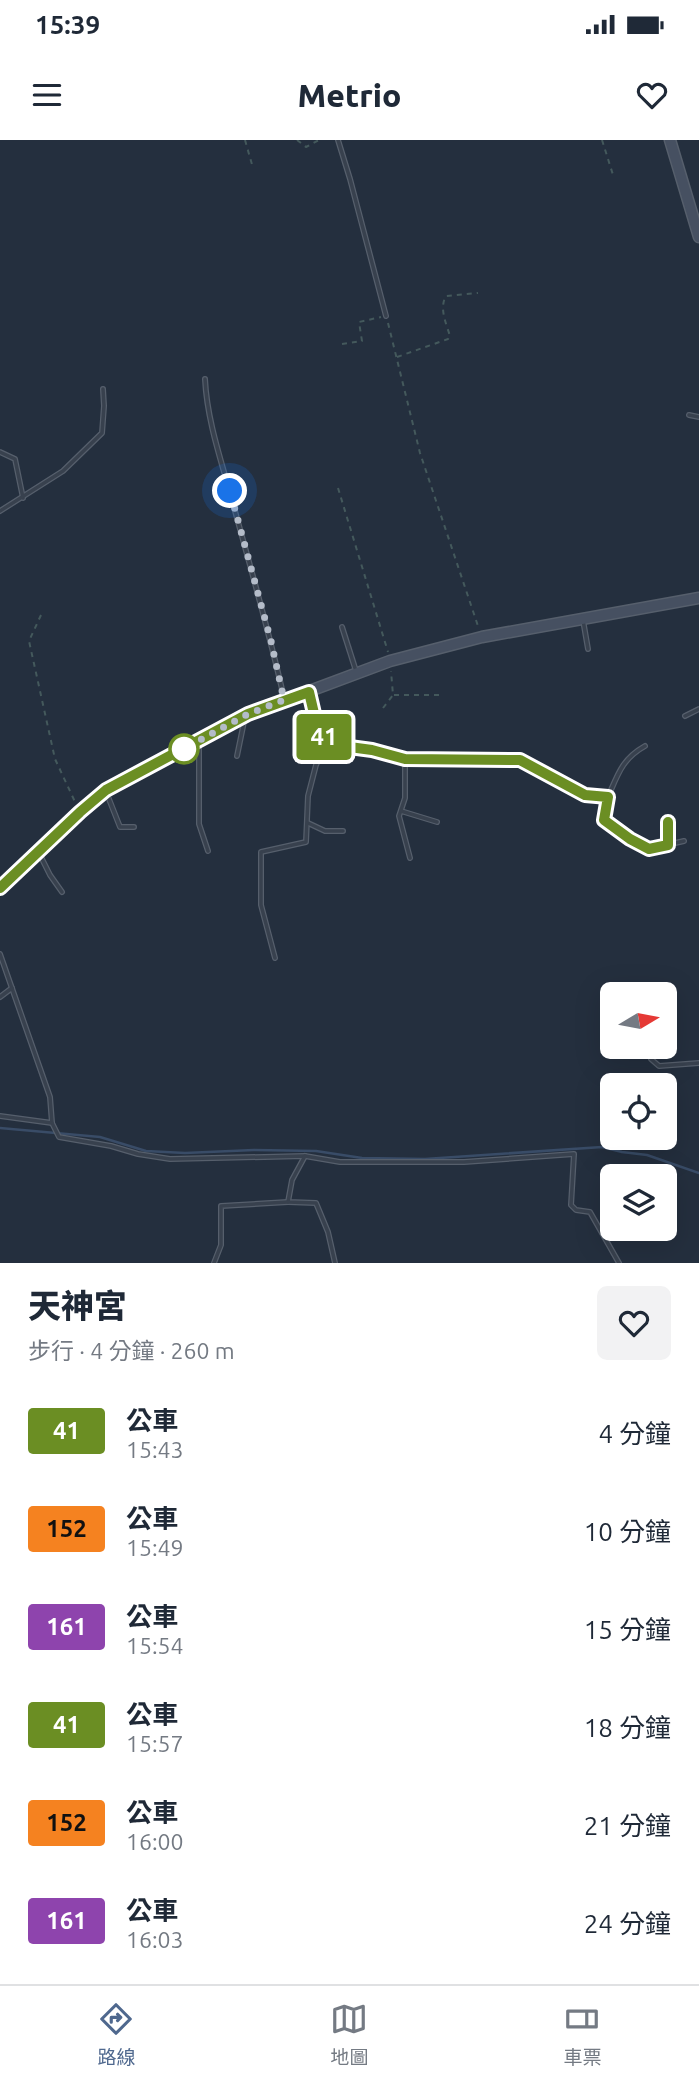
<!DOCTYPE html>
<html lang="zh-TW">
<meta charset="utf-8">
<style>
body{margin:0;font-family:Ubuntu,"Noto Sans TC",sans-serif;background:#f2f2f3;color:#1f2937;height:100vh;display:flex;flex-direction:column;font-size:26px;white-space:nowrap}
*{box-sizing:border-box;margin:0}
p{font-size:23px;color:#747a83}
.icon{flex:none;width:38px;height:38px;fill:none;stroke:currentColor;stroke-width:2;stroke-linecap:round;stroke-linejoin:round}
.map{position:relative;height:1123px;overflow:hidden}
.side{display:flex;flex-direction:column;background:#fff;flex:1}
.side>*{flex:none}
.badge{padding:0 14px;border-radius:5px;font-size:24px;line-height:46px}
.needle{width:46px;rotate:80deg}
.controls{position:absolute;left:600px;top:842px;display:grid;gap:14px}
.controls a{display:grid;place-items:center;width:77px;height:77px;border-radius:10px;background:#fff;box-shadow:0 7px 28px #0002;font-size:35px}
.you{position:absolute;width:35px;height:35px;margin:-18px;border:5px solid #fff;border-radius:50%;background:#1a73e8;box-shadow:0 0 0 10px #1a73e833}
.map>.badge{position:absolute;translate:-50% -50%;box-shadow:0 0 0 4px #fff}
.round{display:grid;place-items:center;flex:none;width:74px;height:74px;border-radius:10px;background:#f2f2f3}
.headline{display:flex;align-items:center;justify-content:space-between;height:119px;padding:0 28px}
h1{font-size:33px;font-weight:800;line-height:52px}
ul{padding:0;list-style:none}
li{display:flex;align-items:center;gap:21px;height:98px;padding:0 28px}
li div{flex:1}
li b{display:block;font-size:26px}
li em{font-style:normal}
li .badge{min-width:77px;font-weight:700;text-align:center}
.status{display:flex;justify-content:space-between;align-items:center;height:49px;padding:0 35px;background:#fff;direction:ltr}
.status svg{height:19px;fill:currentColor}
header{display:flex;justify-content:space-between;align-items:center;height:91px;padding:0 28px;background:#fff;font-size:32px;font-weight:800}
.tabs{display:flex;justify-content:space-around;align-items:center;height:98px;border-top:2px solid #e0e1e3;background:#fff;font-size:19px;color:#747a83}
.tabs a{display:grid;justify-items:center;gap:4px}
.tabs .on{color:#4f688e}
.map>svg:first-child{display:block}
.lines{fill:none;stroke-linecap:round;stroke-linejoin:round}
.stream{stroke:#394c67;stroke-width:2.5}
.lane-casing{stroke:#565f6c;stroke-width:6}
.secondary-casing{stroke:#565f6c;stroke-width:13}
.path{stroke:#44595c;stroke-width:2;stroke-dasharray:5 5;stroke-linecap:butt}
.lane{stroke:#38414e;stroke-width:3.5}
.secondary{stroke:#465061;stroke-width:10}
.line-casing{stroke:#fff;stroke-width:16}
.line{stroke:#6b8e23;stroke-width:10}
.walk{stroke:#b4bcc9;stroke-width:7;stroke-dasharray:0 12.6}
.stop-dot{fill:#fff;stroke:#6b8e23;stroke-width:3.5}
</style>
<div class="status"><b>15:39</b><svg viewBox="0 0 49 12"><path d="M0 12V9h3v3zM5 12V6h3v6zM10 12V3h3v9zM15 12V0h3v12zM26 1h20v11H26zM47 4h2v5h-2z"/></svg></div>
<header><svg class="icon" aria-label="menu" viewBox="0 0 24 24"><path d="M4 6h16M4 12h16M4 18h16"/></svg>Metrio<svg class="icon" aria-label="heart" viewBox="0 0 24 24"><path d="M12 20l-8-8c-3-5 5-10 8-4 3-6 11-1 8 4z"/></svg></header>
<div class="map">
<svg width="699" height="1123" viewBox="0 0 699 1123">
<rect width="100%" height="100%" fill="#242f3e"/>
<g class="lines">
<path class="stream" d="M 0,988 L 100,997 L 146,1011 L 185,1013 L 254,1010 L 316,1011 L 362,1018 L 425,1019 L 602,1007 L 622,1012 L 647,1015 L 699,1033"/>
<defs>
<g id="lane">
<path d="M 338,0 L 350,39 L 386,176"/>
<path d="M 205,239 C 207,280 221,320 232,360 C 250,426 269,491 284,558"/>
<path d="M 689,275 L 699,277"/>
<path d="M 0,312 L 15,319 L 23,358"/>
<path d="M 0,371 L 63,331 L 102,293 L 104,266 L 103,249"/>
<path d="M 583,480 L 588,509"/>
<path d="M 342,487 L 356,531"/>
<path d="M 309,554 L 316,582 L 327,604 L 372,610 L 405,619 L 520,620 L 585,655 L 608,657 L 604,680 L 630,699 L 649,709 L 684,701"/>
<path d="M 685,576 L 699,569"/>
<path d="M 199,603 L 199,684 L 208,711"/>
<path d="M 237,616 L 245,577"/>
<path d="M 405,619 L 405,658 L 399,676 L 410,718"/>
<path d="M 107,654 L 120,687 L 134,687"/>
<path d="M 608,657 C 618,634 622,619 645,606"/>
<path d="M 401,671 L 437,682"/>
<path d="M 308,683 L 325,691 L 343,691"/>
<path d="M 668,704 L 668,682"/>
<path d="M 40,715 L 50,735 L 62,752"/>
<path d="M 0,814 L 50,957 L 52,983 L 59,997 L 111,1006 L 138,1014 L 170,1019 L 305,1016 L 340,1022 L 464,1022 L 574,1014 L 571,1065 L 576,1070 L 590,1072 L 619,1123"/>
<path d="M 275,818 L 261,765 L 261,712 L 306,702 L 308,656 L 316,625 L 327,604"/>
<path d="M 0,857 L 12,848"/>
<path d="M 648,906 L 651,919 L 659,926 L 699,923"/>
<path d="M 0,976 L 52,983"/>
<path d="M 305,1016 L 292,1040 L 288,1062 L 316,1063 L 328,1092 L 335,1123"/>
<path d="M 214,1123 L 221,1105 L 221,1066 L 288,1062"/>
</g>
<g id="secondary">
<path d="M 670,0 L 699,97"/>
<path d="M 0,748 L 80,672 L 106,650 L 248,574 L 390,521 L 482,497 L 699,458"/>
</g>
</defs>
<use href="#lane" class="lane-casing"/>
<use href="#secondary" class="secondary-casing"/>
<g class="path">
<path d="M 245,0 L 253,28"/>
<path d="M 297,0 L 306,7 L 319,0"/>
<path d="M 602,0 L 614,38"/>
<path d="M 388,183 L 420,313 L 479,489"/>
<path d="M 342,204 L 362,201 L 359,182 L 381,177"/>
<path d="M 397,217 L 448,199 L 450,196 C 446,183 439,168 446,156 L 478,153"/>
<path d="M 338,348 L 388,512"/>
<path d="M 41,475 L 29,501 L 55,619 L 76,664"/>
<path d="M 394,555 L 442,555"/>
<path d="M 383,568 L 393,555 L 391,531"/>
</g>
<use href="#lane" class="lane"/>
<use href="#secondary" class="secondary"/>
</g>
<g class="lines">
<defs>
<path id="line" d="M 0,748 L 80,672 L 106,650 L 248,574 L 309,552 L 316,582 L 327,604 L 372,610 L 405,619 L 520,620 L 585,655 L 608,657 L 604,680 L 630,699 L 649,709 L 668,705 L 668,682"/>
</defs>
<use href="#line" class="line-casing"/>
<use href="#line" class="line"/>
<path class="walk" d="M 184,609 L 176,613 L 248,574 L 284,560 L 271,501 L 230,351"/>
</g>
<circle class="stop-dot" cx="184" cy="609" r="14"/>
</svg>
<div class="controls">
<a><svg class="needle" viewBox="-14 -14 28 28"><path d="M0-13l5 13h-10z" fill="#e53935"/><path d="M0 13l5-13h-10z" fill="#747a83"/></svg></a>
<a><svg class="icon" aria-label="locate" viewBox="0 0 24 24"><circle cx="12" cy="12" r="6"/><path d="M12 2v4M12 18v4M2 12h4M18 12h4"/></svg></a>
<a><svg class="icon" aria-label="layers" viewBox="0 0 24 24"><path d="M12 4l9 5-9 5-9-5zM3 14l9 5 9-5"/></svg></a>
</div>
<div class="you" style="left:230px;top:351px"></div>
<b class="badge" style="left:324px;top:597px;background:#6b8e23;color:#fff">41</b>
</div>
<section class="side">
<div class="headline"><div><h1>天神宮</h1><p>步行 · 4 分鐘 · 260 m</p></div><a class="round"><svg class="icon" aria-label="heart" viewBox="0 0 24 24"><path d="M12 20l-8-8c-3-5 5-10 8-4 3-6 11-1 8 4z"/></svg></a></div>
<ul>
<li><span class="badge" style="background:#6b8e23;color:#fff">41</span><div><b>公車</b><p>15:43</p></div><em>4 分鐘</em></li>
<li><span class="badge" style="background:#f58220;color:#111">152</span><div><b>公車</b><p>15:49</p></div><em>10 分鐘</em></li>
<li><span class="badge" style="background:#8e44ad;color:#fff">161</span><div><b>公車</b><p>15:54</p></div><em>15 分鐘</em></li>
<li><span class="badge" style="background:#6b8e23;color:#fff">41</span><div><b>公車</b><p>15:57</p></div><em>18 分鐘</em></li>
<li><span class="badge" style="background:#f58220;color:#111">152</span><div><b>公車</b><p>16:00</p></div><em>21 分鐘</em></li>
<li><span class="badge" style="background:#8e44ad;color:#fff">161</span><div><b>公車</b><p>16:03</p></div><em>24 分鐘</em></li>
</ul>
</section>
<nav class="tabs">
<a class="on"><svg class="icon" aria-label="directions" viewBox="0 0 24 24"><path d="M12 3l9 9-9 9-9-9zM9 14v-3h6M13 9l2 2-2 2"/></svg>路線</a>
<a><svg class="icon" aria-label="map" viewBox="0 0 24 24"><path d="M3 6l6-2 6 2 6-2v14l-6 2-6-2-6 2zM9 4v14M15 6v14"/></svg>地圖</a>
<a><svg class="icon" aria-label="tickets" viewBox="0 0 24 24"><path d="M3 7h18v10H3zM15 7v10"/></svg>車票</a>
</nav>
